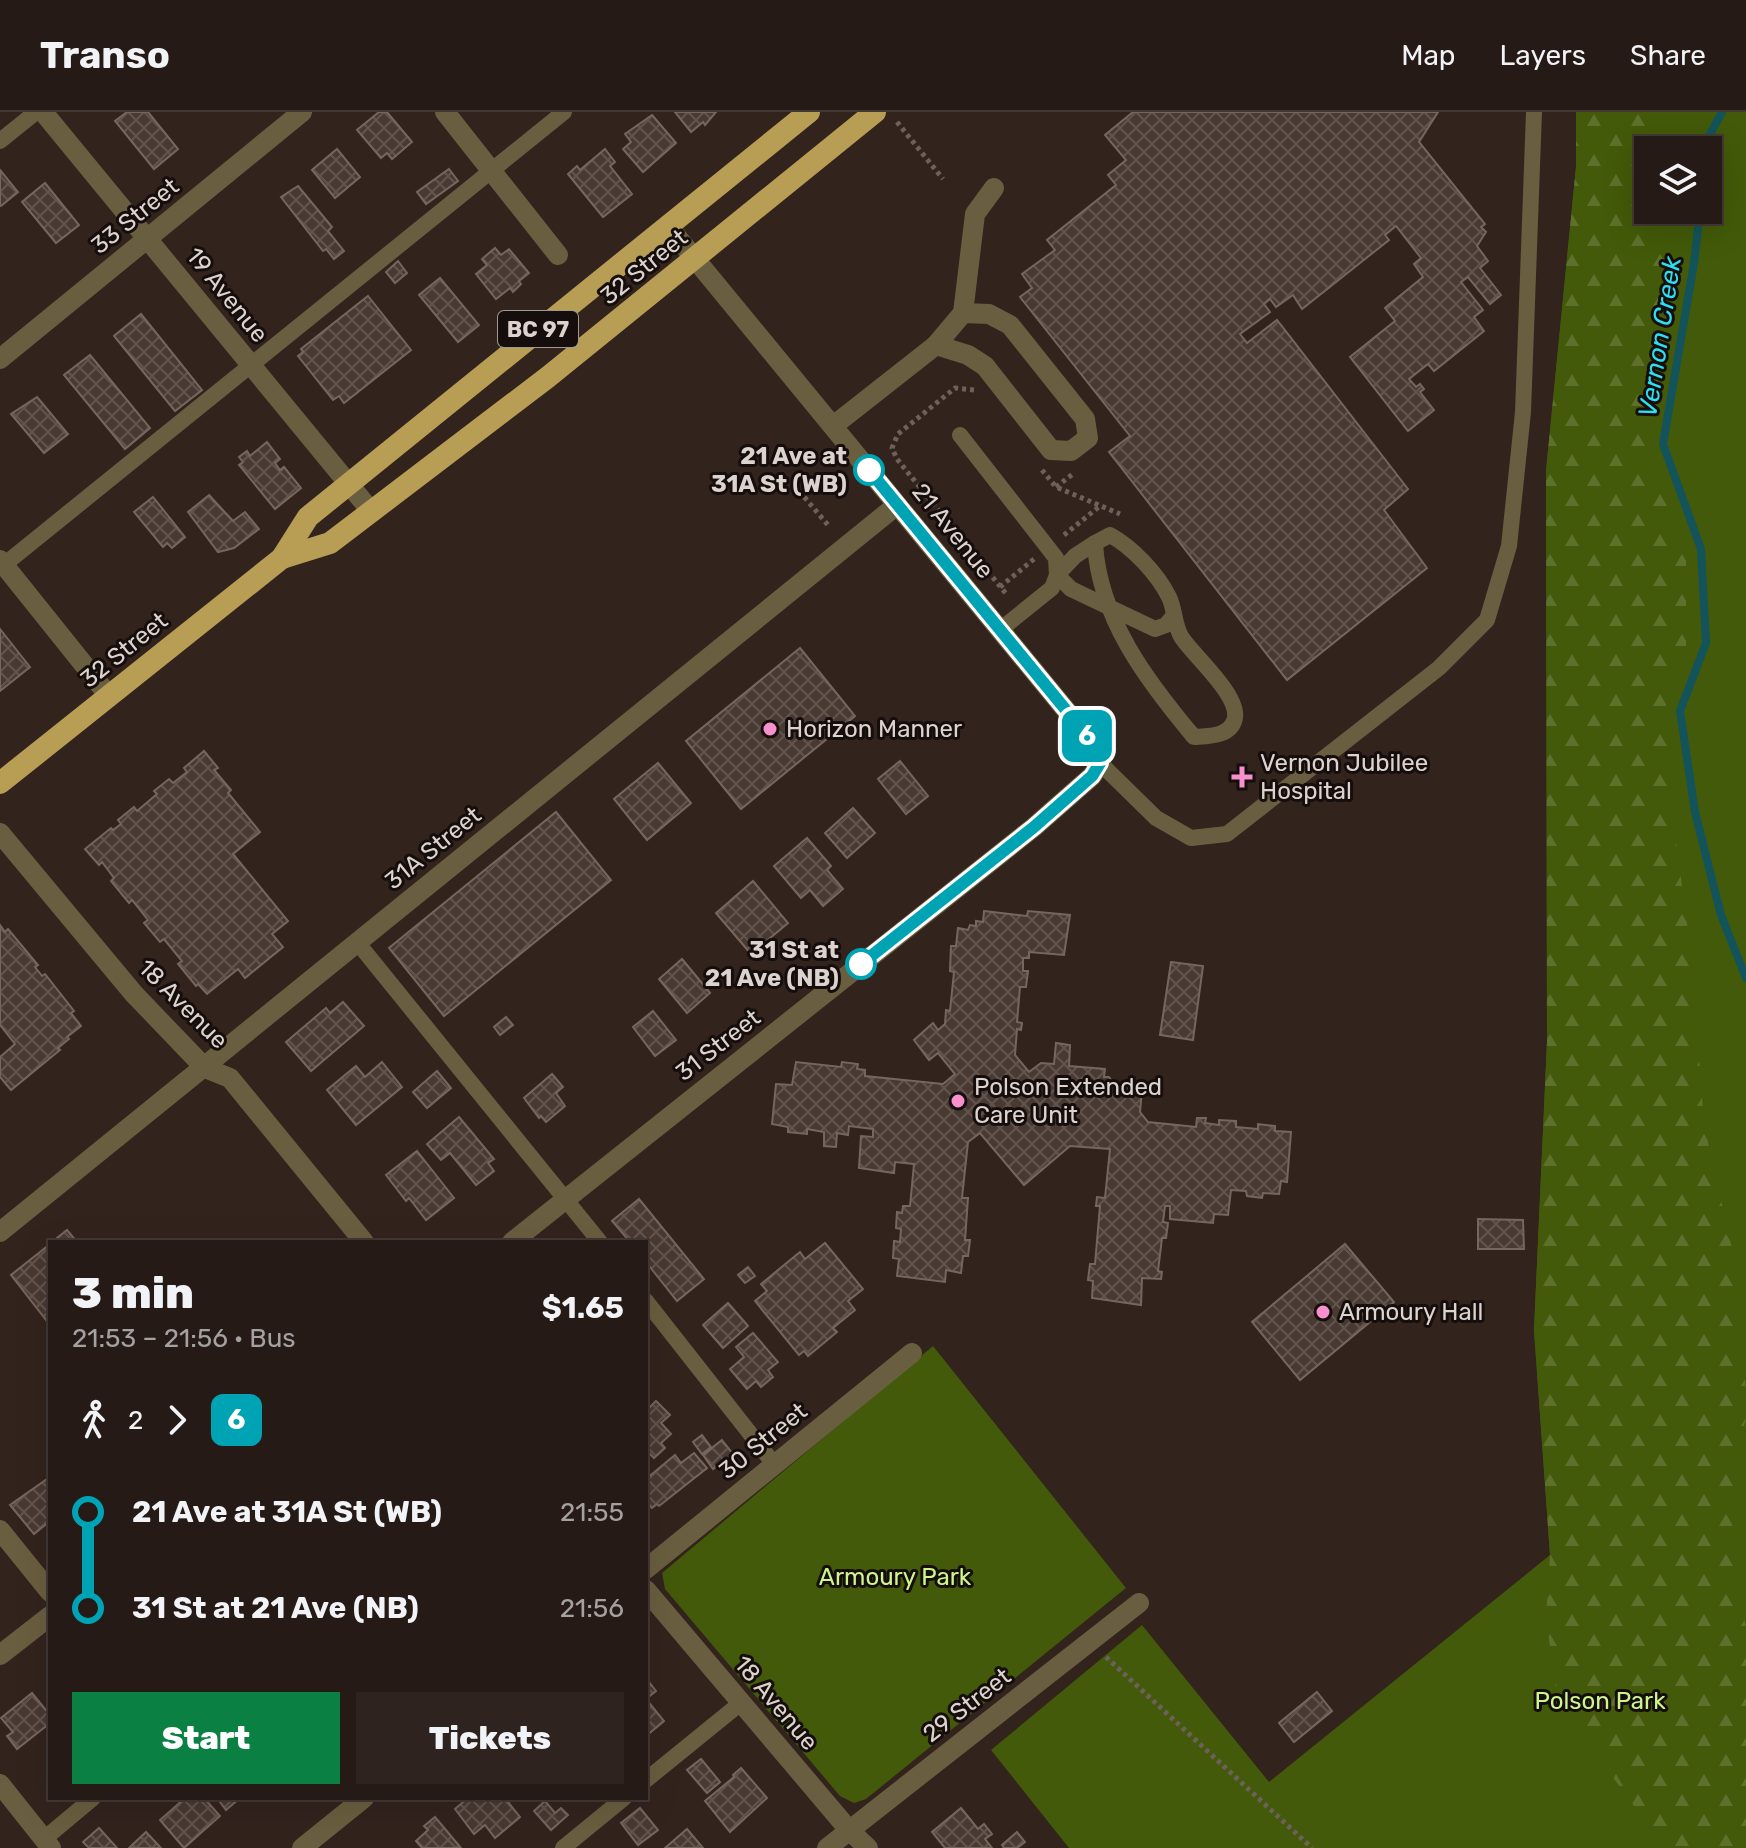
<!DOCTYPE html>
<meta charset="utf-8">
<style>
body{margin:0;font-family:Rubik,sans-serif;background:#2e231f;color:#f1f3f6;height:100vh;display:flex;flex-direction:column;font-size:30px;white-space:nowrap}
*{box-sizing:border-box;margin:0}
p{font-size:26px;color:#a4a1a1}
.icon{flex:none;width:44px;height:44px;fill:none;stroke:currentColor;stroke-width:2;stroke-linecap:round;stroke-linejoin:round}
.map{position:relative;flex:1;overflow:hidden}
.details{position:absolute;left:48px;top:1128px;width:600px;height:560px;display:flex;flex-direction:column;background:#261a16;border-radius:0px;box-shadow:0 8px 32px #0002,0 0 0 2px #423835}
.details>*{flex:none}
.badge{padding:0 16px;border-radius:12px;font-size:28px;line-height:52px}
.controls{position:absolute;left:1634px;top:24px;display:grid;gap:16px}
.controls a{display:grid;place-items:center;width:88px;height:88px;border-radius:0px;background:#261a16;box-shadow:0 8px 32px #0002,0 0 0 2px #423835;font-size:40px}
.map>.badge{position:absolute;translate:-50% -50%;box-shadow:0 0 0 4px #fff}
.legs{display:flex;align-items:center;gap:12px;height:88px;padding:0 24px;font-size:26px}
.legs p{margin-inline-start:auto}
.headline{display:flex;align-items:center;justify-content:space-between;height:136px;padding:0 24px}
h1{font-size:44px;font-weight:800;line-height:60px}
.action{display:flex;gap:16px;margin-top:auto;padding:16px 24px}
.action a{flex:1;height:92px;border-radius:0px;background:#0b8043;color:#fff;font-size:32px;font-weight:800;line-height:92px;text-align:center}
.action a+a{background:#2e231f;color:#f1f3f6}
ul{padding:0 24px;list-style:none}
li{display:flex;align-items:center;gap:28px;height:96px;font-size:30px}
li i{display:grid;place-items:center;width:12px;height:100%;margin:0 10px;background:currentColor}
li i::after{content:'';width:20px;height:20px;margin:-10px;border:6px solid;border-radius:50%;background:#261a16}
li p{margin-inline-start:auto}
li:first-child i{background:linear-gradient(#0000 50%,currentColor 0)}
li:last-child i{background:linear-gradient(currentColor 50%,#0000 0)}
header{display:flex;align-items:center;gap:48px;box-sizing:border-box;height:112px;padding:0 40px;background:#261a16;border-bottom:2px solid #423835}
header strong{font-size:38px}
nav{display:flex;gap:44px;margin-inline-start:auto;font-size:28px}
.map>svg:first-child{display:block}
.green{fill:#425a09;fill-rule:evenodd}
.forest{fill:url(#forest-firs)}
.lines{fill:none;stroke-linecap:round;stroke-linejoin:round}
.stream{stroke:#13535b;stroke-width:8}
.building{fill:url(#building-cross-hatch);stroke:#76665e;stroke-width:2}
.path{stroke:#6e605b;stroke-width:5;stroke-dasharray:4 4;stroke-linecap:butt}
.service{stroke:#695e3f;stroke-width:16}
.minor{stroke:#695e3f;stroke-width:20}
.trunk{stroke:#b89e55;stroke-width:22}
.line-1-casing{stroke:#fff;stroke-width:18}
.line-1{stroke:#00a3b4;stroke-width:12}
.stop-1-dot{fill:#fff;stroke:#00a3b4;stroke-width:4}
.poi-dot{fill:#f790cd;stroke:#150e0c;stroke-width:3}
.labels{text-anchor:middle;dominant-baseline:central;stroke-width:6;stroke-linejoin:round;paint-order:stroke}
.shield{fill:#150e0c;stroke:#a19894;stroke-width:2}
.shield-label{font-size:22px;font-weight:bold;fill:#ddd3ce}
.street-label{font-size:24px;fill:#ddd3ce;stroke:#150e0c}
.stop-label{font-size:24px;font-weight:bold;fill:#ddd3ce;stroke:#150e0c;text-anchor:end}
.poi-label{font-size:24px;fill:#ddd3ce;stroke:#150e0c;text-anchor:start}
.park-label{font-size:24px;fill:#cef48e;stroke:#150e0c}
.water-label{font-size:26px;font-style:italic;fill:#2cdff3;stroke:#150e0c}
</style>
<header>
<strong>Transo</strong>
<nav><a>Map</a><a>Layers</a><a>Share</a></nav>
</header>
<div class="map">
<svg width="1746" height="1736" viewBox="0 0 1746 1736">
<defs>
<pattern id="forest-firs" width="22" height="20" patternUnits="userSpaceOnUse" patternTransform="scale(2)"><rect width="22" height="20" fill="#425a09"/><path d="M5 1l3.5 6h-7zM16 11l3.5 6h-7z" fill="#5d712c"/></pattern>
<pattern id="building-cross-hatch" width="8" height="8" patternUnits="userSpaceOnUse" patternTransform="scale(2)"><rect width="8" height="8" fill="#483932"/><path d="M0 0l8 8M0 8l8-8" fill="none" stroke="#62554e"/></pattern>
</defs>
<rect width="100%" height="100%" fill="#32231d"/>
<g class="green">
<path d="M 1576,0 L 1746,0 L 1746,1736 L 1069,1736 L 991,1638 L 1142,1513 L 1269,1670 L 1550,1443 L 1534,1218 L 1547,930 L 1546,359 L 1576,55 ZM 1648,38 L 1708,38 L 1708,98 L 1648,98 Z"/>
<path d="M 933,1234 L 1126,1476 L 866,1687 L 854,1691 L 840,1684 L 665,1477 L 662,1461 Z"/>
</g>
<path class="forest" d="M 1576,0 L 1644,0 L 1652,38 L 1648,38 L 1648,98 L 1665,98 L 1678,155 L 1646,336 L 1686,446 L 1686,537 L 1666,594 L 1672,699 L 1692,848 L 1704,1012 L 1731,1132 L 1746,1279 L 1746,1305 L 1733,1368 L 1732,1446 L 1746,1516 L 1746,1736 L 1665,1736 L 1558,1591 L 1546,1506 L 1550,1443 L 1534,1218 L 1547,930 L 1546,359 L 1576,55 Z"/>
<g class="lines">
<g class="stream">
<path d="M 1707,38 L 1708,26 L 1722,0"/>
<path d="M 1700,98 L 1694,151 L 1663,332 L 1701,437 L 1706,531 L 1680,599 L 1695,700 L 1721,803 L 1746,866"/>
</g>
</g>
<g class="building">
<path d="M 127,0 L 148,0 L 178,37 L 154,57 L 115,9 Z"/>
<path d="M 379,0 L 387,0 L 412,30 L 392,47 L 387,41 L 381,46 L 357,18 Z"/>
<path d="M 675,0 L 716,0 L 705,13 L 703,10 L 691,20 Z"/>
<path d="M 1133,0 L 1438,0 L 1419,30 L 1485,112 L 1481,115 L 1486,120 L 1477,134 L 1488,149 L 1480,156 L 1501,183 L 1490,192 L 1468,165 L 1461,170 L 1483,198 L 1474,205 L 1484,219 L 1434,259 L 1428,252 L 1409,267 L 1416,275 L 1420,272 L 1424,277 L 1420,280 L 1434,298 L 1408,319 L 1350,245 L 1395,209 L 1385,196 L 1423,165 L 1414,152 L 1421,146 L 1396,114 L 1385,123 L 1389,128 L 1302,197 L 1293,183 L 1276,195 L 1270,187 L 1264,192 L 1270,200 L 1240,222 L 1247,231 L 1277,208 L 1408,377 L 1384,398 L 1427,456 L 1287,568 L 1109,340 L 1130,324 L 1020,185 L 1032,176 L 1022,162 L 1055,138 L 1047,128 L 1116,73 L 1108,63 L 1126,48 L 1105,23 Z"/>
<path d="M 652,3 L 676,31 L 643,60 L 623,37 L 631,30 L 625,22 Z"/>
<path d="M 337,37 L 360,65 L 335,86 L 312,58 Z"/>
<path d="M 605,37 L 615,50 L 610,54 L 632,82 L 603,105 L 568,62 L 577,54 L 580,58 Z"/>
<path d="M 449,57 L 458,69 L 426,92 L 417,80 Z"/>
<path d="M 0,58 L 18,80 L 1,94 L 0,93 Z"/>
<path d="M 45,71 L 79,113 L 56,131 L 22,90 Z"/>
<path d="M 298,74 L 332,115 L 328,119 L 344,139 L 334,147 L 326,137 L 323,139 L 281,85 Z"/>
<path d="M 495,136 L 501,143 L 509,137 L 529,161 L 519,169 L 521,172 L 513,180 L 510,176 L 496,187 L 476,162 L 487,153 L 482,147 Z"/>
<path d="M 398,149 L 407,161 L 395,171 L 386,160 Z"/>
<path d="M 440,166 L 479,213 L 458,230 L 419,183 Z"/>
<path d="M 368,184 L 411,238 L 344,291 L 339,284 L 333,288 L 298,244 L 303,240 L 301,237 Z"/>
<path d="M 141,202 L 202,278 L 175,299 L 114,224 Z"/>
<path d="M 90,243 L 150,316 L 125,337 L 64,263 Z"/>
<path d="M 37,285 L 68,322 L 44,341 L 11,302 Z"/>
<path d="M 267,330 L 280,347 L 275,351 L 280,358 L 284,355 L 301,376 L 275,397 L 239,353 L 243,350 L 239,345 L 247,339 L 250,344 Z"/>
<path d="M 209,383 L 233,409 L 245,400 L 259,417 L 234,436 L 218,440 L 188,400 Z"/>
<path d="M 153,385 L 185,425 L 172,436 L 167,431 L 163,435 L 134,400 Z"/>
<path d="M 0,517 L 30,555 L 0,579 Z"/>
<path d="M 800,536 L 855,604 L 741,697 L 686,629 Z"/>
<path d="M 204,639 L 218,656 L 214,658 L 231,678 L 228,681 L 260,720 L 233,742 L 288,809 L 272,822 L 283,835 L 245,866 L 238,857 L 207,882 L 198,872 L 196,874 L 178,852 L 182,849 L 164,827 L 160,830 L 144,811 L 148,808 L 132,788 L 129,791 L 111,769 L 114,766 L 102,750 L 99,753 L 85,737 L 111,716 L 113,718 L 121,712 L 118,708 L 134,695 L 137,699 L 157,682 L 154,679 L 169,667 L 173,671 L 187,660 L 184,656 Z"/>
<path d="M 900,649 L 928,684 L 906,702 L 878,667 Z"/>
<path d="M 658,651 L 691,691 L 647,728 L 614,687 Z"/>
<path d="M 853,696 L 875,721 L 847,746 L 825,721 Z"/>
<path d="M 556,700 L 611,768 L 444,904 L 389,836 Z"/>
<path d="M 807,726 L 831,754 L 827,758 L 843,777 L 823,794 L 810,778 L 801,786 L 774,754 Z"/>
<path d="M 753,769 L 788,811 L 751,842 L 716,801 Z"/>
<path d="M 984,799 L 1027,804 L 1028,799 L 1070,803 L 1064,843 L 1029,840 L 1029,846 L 1023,846 L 1023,859 L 1028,859 L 1026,875 L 1020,875 L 1017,910 L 1022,911 L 1021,918 L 1017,917 L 1015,943 L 1029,960 L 1041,951 L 1054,952 L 1056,931 L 1070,933 L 1069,954 L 1105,957 L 1104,965 L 1109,965 L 1116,975 L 1142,978 L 1140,1000 L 1148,1010 L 1196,1015 L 1197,1006 L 1206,1006 L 1205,1011 L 1219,1013 L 1219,1008 L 1236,1009 L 1236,1015 L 1258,1017 L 1258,1012 L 1275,1014 L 1275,1019 L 1291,1020 L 1287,1070 L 1281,1069 L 1279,1082 L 1263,1081 L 1262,1086 L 1247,1084 L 1246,1079 L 1231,1078 L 1228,1103 L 1214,1102 L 1213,1111 L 1170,1107 L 1170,1094 L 1165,1094 L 1163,1110 L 1168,1111 L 1166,1126 L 1162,1126 L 1158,1159 L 1162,1160 L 1161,1167 L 1142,1166 L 1141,1193 L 1092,1186 L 1093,1169 L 1088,1168 L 1090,1152 L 1095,1152 L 1100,1094 L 1096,1094 L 1097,1085 L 1105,1086 L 1110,1037 L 1070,1034 L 1024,1073 L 980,1021 L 968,1030 L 962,1086 L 968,1086 L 965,1128 L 970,1128 L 968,1144 L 963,1144 L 961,1161 L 946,1158 L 945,1170 L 897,1164 L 899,1147 L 893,1146 L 894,1129 L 900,1130 L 901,1117 L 896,1116 L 897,1100 L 902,1101 L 903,1094 L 910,1094 L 914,1052 L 895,1050 L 894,1061 L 859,1056 L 861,1024 L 873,1025 L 873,1017 L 849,1014 L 848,1023 L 837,1021 L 836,1035 L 824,1034 L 824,1020 L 807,1017 L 807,1022 L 788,1020 L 788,1015 L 772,1012 L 776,972 L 792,973 L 796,950 L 841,955 L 842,950 L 858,952 L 857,957 L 865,958 L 865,964 L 943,972 L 955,962 L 938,941 L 929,948 L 914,928 L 933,911 L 938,918 L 945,912 L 946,898 L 950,899 L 954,860 L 950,859 L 951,834 L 956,834 L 958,816 L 968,818 L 970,813 L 976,814 L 976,809 L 983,810 Z"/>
<path d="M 0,813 L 5,820 L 8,817 L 38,853 L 35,855 L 42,864 L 45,862 L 74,899 L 71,901 L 81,914 L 67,925 L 69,927 L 58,936 L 60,938 L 11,978 L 0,965 L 0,945 L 15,932 L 0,913 Z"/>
<path d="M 682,847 L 710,881 L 687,901 L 659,867 Z"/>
<path d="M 1171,850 L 1203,854 L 1193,928 L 1160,923 Z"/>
<path d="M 343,890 L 364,914 L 311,959 L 286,930 L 326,896 L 330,901 Z"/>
<path d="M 653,899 L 676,928 L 655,944 L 633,915 Z"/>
<path d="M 506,905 L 513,913 L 500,923 L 494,915 Z"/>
<path d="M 382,950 L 402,975 L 356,1013 L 327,978 L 356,954 L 365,965 Z"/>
<path d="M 437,959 L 451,976 L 427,996 L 413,980 Z"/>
<path d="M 552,962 L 563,975 L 556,981 L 565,994 L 546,1010 L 541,1004 L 539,1006 L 524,986 Z"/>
<path d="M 459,1005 L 494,1047 L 488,1051 L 494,1059 L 476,1073 L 450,1041 L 441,1048 L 427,1032 Z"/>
<path d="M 417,1039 L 454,1086 L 426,1108 L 409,1086 L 406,1089 L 386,1063 Z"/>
<path d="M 639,1087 L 704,1167 L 677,1189 L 646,1150 L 646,1130 L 630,1130 L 612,1109 Z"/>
<path d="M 1478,1107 L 1523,1108 L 1524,1137 L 1478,1137 Z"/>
<path d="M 67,1118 L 77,1130 L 52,1130 Z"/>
<path d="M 825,1131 L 863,1177 L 848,1189 L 855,1198 L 833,1216 L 837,1220 L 808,1244 L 804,1239 L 799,1243 L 755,1189 L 767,1179 L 761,1172 L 800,1140 L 805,1147 Z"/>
<path d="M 50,1132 L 50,1213 L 11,1163 Z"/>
<path d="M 1345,1132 L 1394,1190 L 1300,1268 L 1252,1210 Z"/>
<path d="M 748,1155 L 755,1164 L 745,1171 L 738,1163 Z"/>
<path d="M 728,1191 L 748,1214 L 723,1236 L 703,1213 Z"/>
<path d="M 753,1221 L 778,1250 L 768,1258 L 773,1265 L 761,1275 L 756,1269 L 747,1277 L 730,1257 L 744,1245 L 736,1235 Z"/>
<path d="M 656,1289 L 670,1303 L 661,1311 L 671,1322 L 661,1331 L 665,1336 L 654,1346 L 650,1342 L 646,1346 L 646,1299 Z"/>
<path d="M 702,1323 L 711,1335 L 702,1342 L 693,1330 Z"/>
<path d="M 722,1328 L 733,1342 L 713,1357 L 703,1343 Z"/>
<path d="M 694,1341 L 707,1356 L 659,1394 L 657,1392 L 652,1396 L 646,1389 L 646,1367 L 675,1343 L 681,1351 Z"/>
<path d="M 50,1365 L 50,1409 L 34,1422 L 10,1393 Z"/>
<path d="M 646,1566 L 656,1579 L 646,1587 L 664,1609 L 646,1624 Z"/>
<path d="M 1317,1580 L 1332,1599 L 1294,1630 L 1279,1611 Z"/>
<path d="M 32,1581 L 50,1603 L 50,1611 L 17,1637 L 7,1624 L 13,1620 L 1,1606 Z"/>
<path d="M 701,1647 L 720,1670 L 707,1681 L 687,1658 Z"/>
<path d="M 741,1656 L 767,1686 L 730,1720 L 705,1689 L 734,1665 L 733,1663 Z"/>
<path d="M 185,1686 L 204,1686 L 220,1704 L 184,1736 L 160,1708 Z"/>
<path d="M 217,1686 L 240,1686 L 226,1698 Z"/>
<path d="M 468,1686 L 505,1686 L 520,1705 L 495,1726 L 485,1713 L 474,1722 L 455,1697 Z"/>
<path d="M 545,1689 L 555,1701 L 561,1696 L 568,1703 L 551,1718 L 534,1699 Z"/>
<path d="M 640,1696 L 658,1718 L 638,1733 L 621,1711 Z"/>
<path d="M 961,1696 L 978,1717 L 984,1712 L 992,1722 L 985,1727 L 992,1736 L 945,1736 L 932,1720 Z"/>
<path d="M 435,1705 L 461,1736 L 422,1736 L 416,1729 L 428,1718 L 424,1714 Z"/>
<path d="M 99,1716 L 117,1736 L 89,1736 L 83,1730 Z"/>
<path d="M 687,1717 L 703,1736 L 665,1736 Z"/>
<path d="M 146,1720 L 161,1736 L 129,1736 Z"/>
<path d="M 1017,1720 L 1025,1730 L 1017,1736 L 1004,1736 L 1002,1733 Z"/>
</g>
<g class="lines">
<g class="path">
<path d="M 897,10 L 943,67"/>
<path d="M 974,278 L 955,276 L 898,322 L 892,336 L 897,347 L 1007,483"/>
<path d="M 1042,358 L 1056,375 L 1120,402"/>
<path d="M 794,373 L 828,413"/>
<path d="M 1056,375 L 1074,361"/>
<path d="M 1064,423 L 1100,394"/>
<path d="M 1000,475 L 1034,447"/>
<path d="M 1106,1545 L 1312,1736"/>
</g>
<g class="service">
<path d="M 0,29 L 36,0"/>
<path d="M 960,323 L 1056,446 L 1057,463 L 1071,477 L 1155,517 L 1166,513 L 1174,503"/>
<path d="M 1110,423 C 1132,435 1157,461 1169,485 C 1175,497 1174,514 1182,526 C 1195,545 1239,583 1235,606 C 1231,625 1208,624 1194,625 C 1147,569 1099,506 1095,431 Z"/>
<path d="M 0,456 L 564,0"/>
<path d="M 1000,518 L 1052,476 L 1057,463 L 1075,444 L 1095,431"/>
<path d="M 1100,651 L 1156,706 L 1191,726 L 1227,722 L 1439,556 L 1487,508 L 1509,434 L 1523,300 L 1534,0"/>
<path d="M 357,830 L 600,1130"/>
<path d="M 646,1189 L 774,1352"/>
<path d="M 646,1668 L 742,1590"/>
<path d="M 44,1727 L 93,1686"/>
<path d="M 563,1736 L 624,1686"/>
</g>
<g class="minor">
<path d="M 43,0 L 371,399"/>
<path d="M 445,0 L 558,143"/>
<path d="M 936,233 L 968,243 L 985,254 L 1051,338 L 1071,339 L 1088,326 L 1085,307 L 1010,213 L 989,202 L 963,201"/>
<path d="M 0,247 L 302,0"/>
<path d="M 833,314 L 936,233 L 963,201 L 975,102 L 994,76"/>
<path d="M 0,448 L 109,584"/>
<path d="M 0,721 L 134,882 L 205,956 L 230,966 L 364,1130"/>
<path d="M 0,1120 L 897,393"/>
<path d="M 512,1130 L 1034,715 L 1092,664 L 1100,651 L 1093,631 L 668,114"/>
<path d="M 0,1418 L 50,1480"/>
<path d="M 646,1457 L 912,1241"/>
<path d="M 646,1478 L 849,1718 L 868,1736"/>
<path d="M 0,1543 L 50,1504"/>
<path d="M 0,1672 L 51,1736"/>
<path d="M 302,1736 L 364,1686"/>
<path d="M 827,1736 L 1139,1491"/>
</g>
<g class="trunk">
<path d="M 282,446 L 330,431 L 548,265 L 875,0"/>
<path d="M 0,671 L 282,446 L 308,405 L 809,0"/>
</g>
</g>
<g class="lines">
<defs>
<path id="line-1" d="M 861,852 L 1034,715 L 1092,664 L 1100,651 L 1093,631 L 869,358"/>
</defs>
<use href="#line-1" class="line-1-casing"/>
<use href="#line-1" class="line-1"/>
</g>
<g class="stop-1-dot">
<circle cx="869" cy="358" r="14"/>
<circle cx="861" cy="852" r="14"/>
</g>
<g class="poi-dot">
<circle cx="770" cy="617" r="8"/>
<path d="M1238 653h8v8h8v8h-8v8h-8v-8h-8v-8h8z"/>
<circle cx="958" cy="989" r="8"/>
<circle cx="1323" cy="1200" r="8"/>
</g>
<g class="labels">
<rect class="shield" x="498" y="199" width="80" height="36" rx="6"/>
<g class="shield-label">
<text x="538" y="217">BC 97</text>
</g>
<g class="street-label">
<text transform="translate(135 104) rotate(-39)">33 Street</text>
<text transform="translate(644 155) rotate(-39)">32 Street</text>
<text transform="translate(227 183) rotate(51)">19 Avenue</text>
<text transform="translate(953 419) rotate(51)">21 Avenue</text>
<text transform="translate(124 538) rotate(-39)">32 Street</text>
<text transform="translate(433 736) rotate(-39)">31A Street</text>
<text transform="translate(183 892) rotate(45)">18 Avenue</text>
<text transform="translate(718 933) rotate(-38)">31 Street</text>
<text transform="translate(763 1329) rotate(-39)">30 Street</text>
<text transform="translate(776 1591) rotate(50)">18 Avenue</text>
<text transform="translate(967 1593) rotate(-38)">29 Street</text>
</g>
<g class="stop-label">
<text x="847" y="344">21 Ave at<tspan x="847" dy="28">31A St (WB)</tspan></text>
<text x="839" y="838">31 St at<tspan x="839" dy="28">21 Ave (NB)</tspan></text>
</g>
<g class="poi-label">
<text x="786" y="617">Horizon Manner</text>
<text x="1260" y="651">Vernon Jubilee<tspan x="1260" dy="28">Hospital</tspan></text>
<text x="974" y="975">Polson Extended<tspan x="974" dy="28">Care Unit</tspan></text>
<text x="1339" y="1200">Armoury Hall</text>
</g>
<g class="park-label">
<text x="895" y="1465">Armoury Park</text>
<text x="1600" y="1589">Polson Park</text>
</g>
<g class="water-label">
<text transform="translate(1660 225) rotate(-81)">Vernon Creek</text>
</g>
</g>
</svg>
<div class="controls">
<a><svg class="icon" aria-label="layers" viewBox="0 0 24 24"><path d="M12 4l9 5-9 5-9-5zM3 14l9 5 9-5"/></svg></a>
</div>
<b class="badge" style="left:1087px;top:624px;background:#00a3b4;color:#fff">6</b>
<section class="details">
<div class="headline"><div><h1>3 min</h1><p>21:53 – 21:56 · Bus</p></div><b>$1.65</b></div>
<div class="legs"><svg class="icon" aria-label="walk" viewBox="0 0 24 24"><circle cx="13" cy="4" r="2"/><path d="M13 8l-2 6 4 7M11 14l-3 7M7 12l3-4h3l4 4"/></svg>2<svg class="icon" aria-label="forward" viewBox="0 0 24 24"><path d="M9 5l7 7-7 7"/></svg><b class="badge" style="background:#00a3b4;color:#fff">6</b></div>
<ul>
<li><i style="color:#00a3b4"></i><b>21 Ave at 31A St (WB)</b><p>21:55</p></li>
<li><i style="color:#00a3b4"></i><b>31 St at 21 Ave (NB)</b><p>21:56</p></li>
</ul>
<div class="action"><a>Start</a><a>Tickets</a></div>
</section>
</div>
